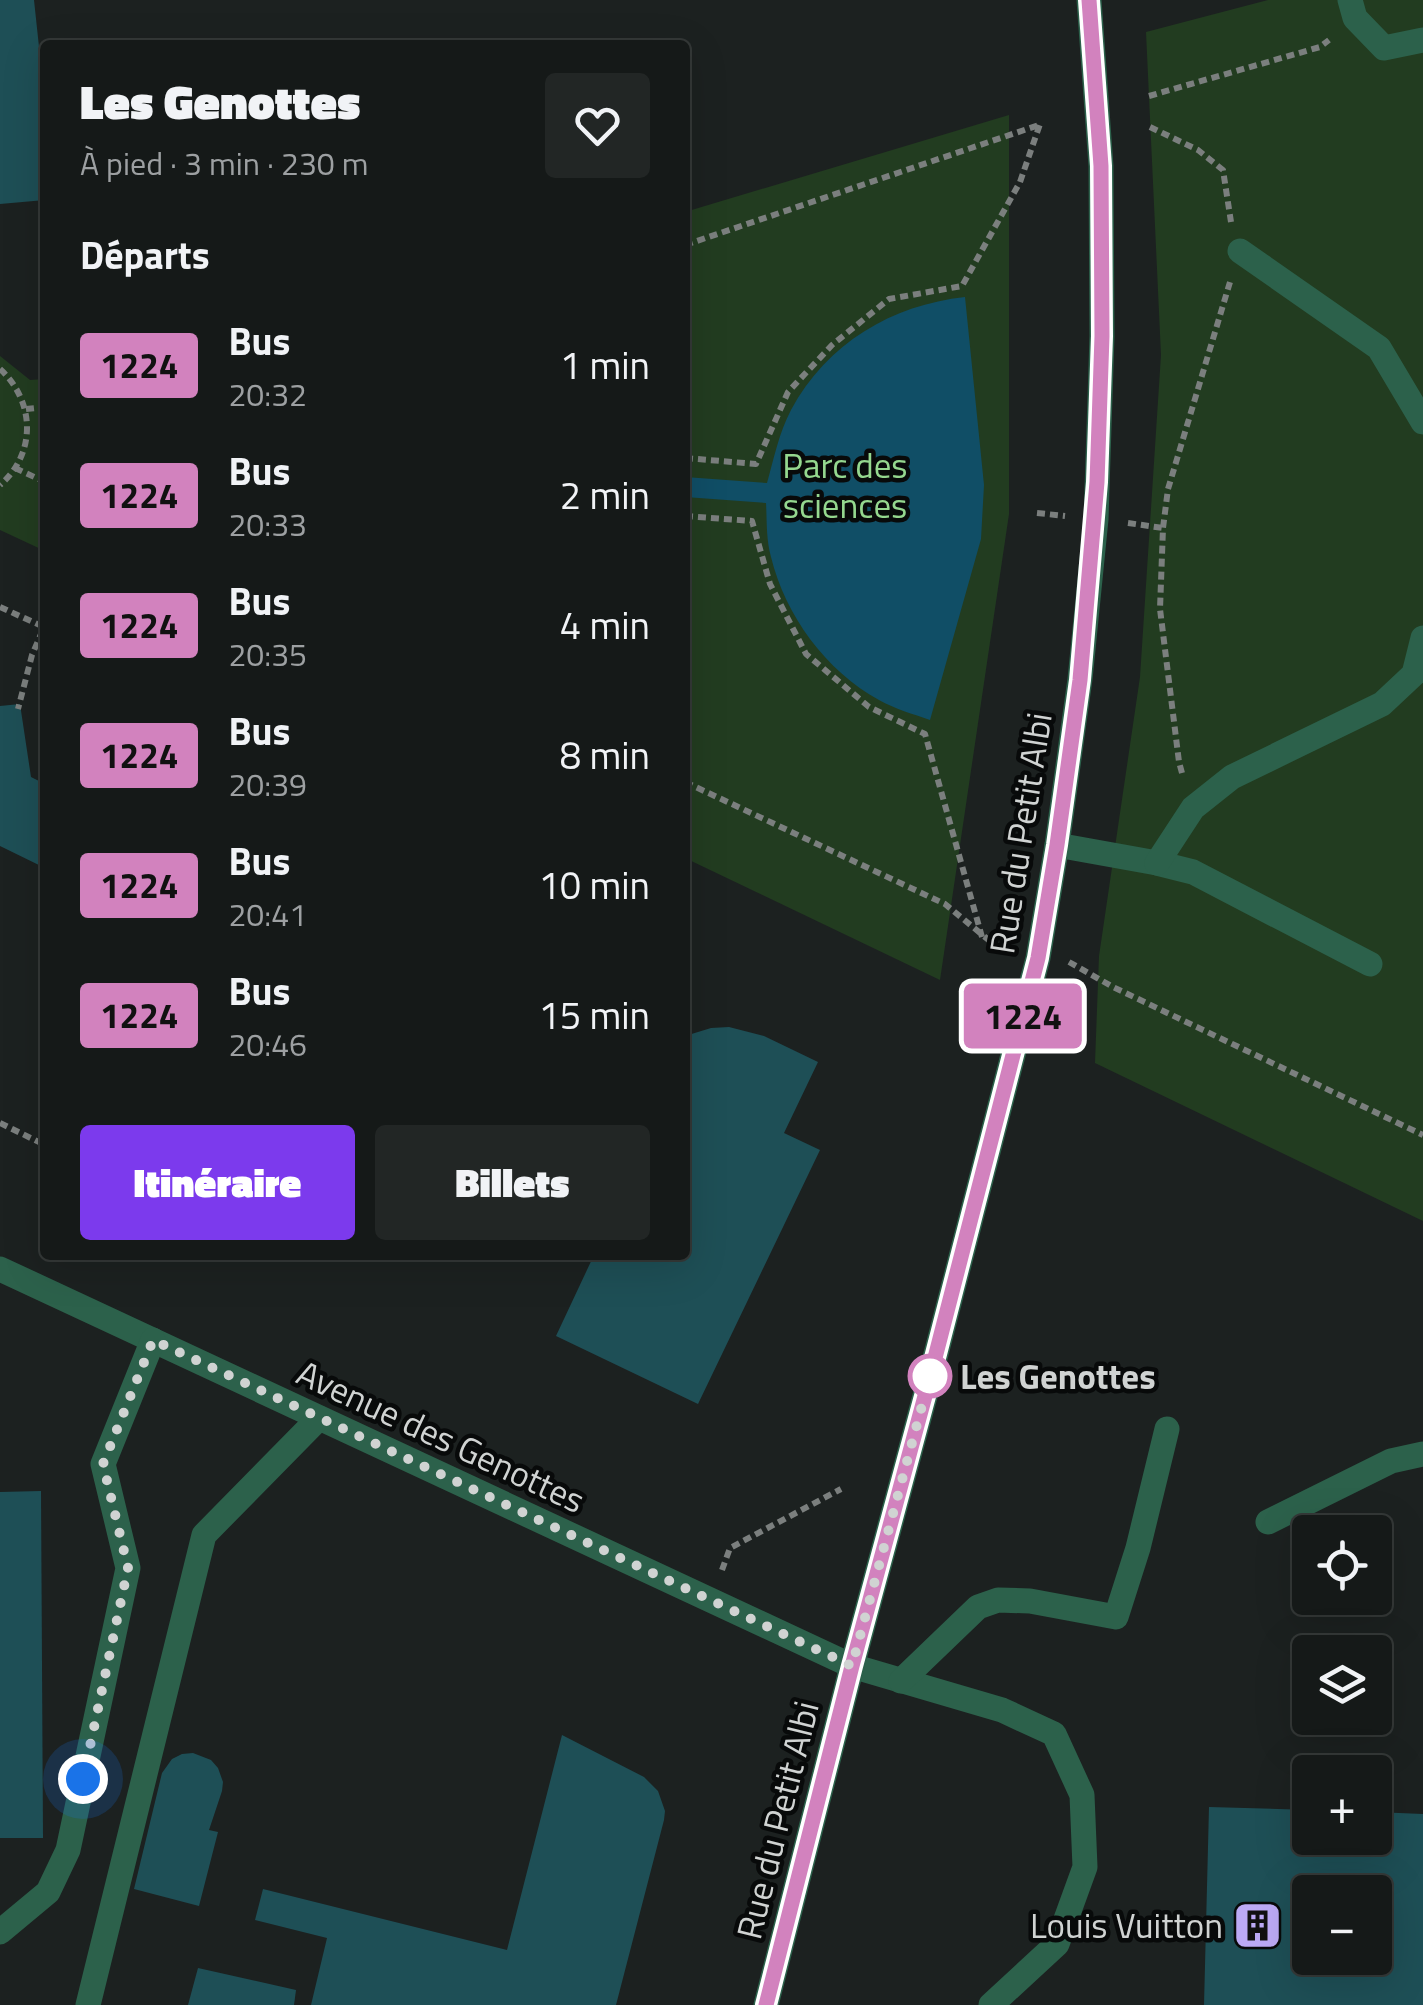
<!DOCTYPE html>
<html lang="fr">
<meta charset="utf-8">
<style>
body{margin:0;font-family:"Titillium Web",sans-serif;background:#222625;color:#f1f3f6;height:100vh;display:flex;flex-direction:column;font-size:38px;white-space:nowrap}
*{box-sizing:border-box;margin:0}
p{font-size:32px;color:#9da0a2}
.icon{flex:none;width:55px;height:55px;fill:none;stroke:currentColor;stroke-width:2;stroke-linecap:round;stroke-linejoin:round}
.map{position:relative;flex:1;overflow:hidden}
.side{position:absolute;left:40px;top:40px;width:650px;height:1220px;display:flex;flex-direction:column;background:#151918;border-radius:10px;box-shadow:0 10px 40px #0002,0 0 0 2px #343837}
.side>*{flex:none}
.badge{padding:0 20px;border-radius:8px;font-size:35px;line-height:65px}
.controls{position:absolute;left:1292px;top:1515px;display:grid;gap:20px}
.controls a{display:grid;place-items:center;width:100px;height:100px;border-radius:10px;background:#151918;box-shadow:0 10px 40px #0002,0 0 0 2px #343837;font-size:50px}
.you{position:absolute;width:50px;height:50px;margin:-25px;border:8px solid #fff;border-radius:50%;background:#1a73e8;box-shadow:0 0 0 15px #1a73e833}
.map>.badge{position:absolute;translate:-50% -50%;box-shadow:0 0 0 5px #fff}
h2{padding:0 40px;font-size:38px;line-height:90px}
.round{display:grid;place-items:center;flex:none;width:105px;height:105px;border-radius:10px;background:#222625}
.summary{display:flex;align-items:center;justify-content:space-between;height:170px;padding:0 40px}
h1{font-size:48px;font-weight:800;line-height:75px}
.action{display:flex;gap:20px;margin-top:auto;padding:20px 40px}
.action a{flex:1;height:115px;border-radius:10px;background:#7c3aed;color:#fff;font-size:40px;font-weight:800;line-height:115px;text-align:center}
.action a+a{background:#222625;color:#f1f3f6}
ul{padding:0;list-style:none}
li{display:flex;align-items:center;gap:30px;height:130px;padding:0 40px}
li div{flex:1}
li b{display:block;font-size:38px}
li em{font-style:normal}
li .badge{min-width:110px;font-weight:700;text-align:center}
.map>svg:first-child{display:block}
.green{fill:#223c20}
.water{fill:#104e66}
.building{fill:#1e4f56;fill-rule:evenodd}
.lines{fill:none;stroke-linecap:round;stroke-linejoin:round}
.path{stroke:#7b7f7e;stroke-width:6;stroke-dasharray:8 5;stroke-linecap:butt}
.minor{stroke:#2c614b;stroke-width:25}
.line-casing{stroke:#fff;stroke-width:22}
.line{stroke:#d282be;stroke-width:15}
.walk{stroke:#d0d3d2;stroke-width:10;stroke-dasharray:0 18}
.stop-dot{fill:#fff;stroke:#d282be;stroke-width:5}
.labels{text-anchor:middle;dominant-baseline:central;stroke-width:9;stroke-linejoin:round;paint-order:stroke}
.park-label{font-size:35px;fill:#95d88f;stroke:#080a0a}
.street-label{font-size:35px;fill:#d0d3d2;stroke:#080a0a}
.stop-label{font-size:35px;font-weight:bold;fill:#d0d3d2;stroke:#080a0a;text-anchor:start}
.poi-label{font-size:35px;fill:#d0d3d2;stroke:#080a0a;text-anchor:end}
</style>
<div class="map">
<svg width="1423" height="2005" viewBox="0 0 1423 2005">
<rect width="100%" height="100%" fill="#1c2120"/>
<g class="green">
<path d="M 1268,0 L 1423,0 L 1423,1221 L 1095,1063 L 1099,956 L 1140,677 L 1161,355 L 1146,32 Z"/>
<path d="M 1009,115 L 1009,514 L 940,980 L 685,858 L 685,212 Z"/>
<path d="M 0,356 L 30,380 L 45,379 L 45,551 L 0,530 Z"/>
</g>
<path class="water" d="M 965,297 L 984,485 L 981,539 L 930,720 C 913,714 895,709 879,700 C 826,671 785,615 771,557 C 766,539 767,521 766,503 L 685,497 L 685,477 L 767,483 C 774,458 779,433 791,410 C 827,343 892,305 965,297 Z"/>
<g class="building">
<path d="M 0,0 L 34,0 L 42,75 L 45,74 L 45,200 L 0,204 Z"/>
<path d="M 20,704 L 31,777 L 45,784 L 45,868 L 0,846 L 0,706 Z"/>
<path d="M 729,1027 L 764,1036 L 818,1062 L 784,1133 L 820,1150 L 698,1404 L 556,1336 L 594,1255 L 685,1255 L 685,1036 L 711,1028 Z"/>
<path d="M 41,1491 L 43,1838 L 0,1838 L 0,1492 Z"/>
<path d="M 562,1735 L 644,1777 L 658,1791 L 665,1811 L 664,1820 L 616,2005 L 311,2005 L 327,1938 L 255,1920 L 263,1889 L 507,1950 Z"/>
<path d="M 193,1753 L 211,1760 L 218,1768 L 223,1782 L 222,1791 L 209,1830 L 218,1832 L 199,1906 L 134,1889 L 162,1773 L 172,1759 L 182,1754 Z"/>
<path d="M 1209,1807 L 1310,1810 L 1310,1838 L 1375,1838 L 1375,1812 L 1423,1814 L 1423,2005 L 1204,2005 ZM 1310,1892 L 1375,1892 L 1375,1958 L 1310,1958 Z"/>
<path d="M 198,1968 L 296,1990 L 294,2005 L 188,2005 Z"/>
</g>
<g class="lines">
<g class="path">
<path d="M 1149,96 L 1320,47 L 1329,40"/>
<path d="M 1150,127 L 1198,150 L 1223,170 L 1231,222"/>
<path d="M 685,245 L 1039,125"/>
<path d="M 0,369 C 35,401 37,453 0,485"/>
<path d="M 26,409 L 45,407"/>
<path d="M 685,458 L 756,464 L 788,392 L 832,345 L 889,299 L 962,286 L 1020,182 L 1040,124"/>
<path d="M 15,468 L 45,482"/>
<path d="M 1037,513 L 1065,516"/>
<path d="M 685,516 L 752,521 L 770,584 L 806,654 L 869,707 L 925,734 L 982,937"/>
<path d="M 1128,523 L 1163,528"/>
<path d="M 0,607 L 44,627 L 32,655 L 18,709"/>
<path d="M 1182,773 L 1179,762 L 1160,609 L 1163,528 L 1168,489 L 1230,282"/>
<path d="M 685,782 L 945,904 L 1002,951"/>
<path d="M 1069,962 L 1113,987 L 1423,1135"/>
<path d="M 0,1123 L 45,1145"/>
<path d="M 722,1570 L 730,1548 L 841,1489"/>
</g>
<g class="minor">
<path d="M 1350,0 L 1355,18 L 1384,48 L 1423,40"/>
<path d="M 1240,251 L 1379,348 L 1423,422"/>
<path d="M 1057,845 L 1157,863 L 1193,872 L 1370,964"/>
<path d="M 1157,863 L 1193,808 L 1232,777 L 1382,704 L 1414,674 L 1423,638"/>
<path d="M 0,1269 L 852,1666 L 1002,1710 L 1054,1734 L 1082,1795 L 1085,1867 L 1057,1944 L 991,2005"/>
<path d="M 1268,1522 L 1391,1461 L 1423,1454"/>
<path d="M 901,1681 L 978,1607 L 998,1600 L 1030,1601 L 1116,1617 L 1138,1548 L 1167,1429"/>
<path d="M 0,1932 L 48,1892 L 68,1850 L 128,1568 L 103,1464 L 153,1340"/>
<path d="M 88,2005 L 204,1535 L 319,1418"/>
<path d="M 766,2005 L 852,1666 L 928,1385 L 1038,958 L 1057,845 L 1080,679 L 1096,519 L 1102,336 L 1101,166 L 1089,0"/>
</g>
</g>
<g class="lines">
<defs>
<path id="line" d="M 766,2005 L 852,1666 L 928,1385 L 1038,958 L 1057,845 L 1080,680 L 1097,482 L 1102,336 L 1101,166 L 1089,0"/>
</defs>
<use href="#line" class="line-casing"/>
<use href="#line" class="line"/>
<path class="walk" d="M 83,1779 L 128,1568 L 103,1464 L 153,1340 L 852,1666 L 930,1376"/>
</g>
<defs>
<symbol id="building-square" viewBox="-11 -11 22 22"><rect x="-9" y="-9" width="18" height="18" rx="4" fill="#bcaaf5" stroke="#080a0a"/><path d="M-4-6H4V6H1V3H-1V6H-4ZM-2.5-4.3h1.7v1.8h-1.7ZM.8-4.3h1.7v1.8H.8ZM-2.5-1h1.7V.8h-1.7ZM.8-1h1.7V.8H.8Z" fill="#111"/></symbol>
</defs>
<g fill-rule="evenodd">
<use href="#building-square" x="1230" y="1898" width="55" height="55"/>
</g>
<circle class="stop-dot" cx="930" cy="1376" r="20"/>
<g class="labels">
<g class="park-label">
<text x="845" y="465">Parc des<tspan x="845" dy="40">sciences</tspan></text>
</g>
<g class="street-label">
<text transform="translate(1020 833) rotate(-81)">Rue du Petit Albi</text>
<text transform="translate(441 1436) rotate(25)">Avenue des Genottes</text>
<text transform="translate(777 1820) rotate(-76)">Rue du Petit Albi</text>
</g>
<g class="stop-label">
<text x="960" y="1376">Les Genottes</text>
</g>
<g class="poi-label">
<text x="1223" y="1925">Louis Vuitton</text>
</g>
</g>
</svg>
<div class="controls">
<a><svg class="icon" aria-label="locate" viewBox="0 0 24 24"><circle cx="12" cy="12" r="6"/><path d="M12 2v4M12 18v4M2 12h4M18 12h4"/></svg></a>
<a><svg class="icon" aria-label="layers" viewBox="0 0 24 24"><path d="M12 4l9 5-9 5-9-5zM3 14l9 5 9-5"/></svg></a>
<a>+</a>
<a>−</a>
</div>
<div class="you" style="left:83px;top:1779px"></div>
<b class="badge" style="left:1023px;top:1016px;background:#d282be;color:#111">1224</b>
<section class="side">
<div class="summary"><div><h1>Les Genottes</h1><p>À pied · 3 min · 230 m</p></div><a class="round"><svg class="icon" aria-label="heart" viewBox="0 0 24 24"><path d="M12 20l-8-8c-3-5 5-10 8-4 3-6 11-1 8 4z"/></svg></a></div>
<h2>Départs</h2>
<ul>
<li><span class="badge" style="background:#d282be;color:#111">1224</span><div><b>Bus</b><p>20:32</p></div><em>1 min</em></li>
<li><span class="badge" style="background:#d282be;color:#111">1224</span><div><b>Bus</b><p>20:33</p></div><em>2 min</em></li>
<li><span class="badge" style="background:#d282be;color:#111">1224</span><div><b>Bus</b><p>20:35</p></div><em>4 min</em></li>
<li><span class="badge" style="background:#d282be;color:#111">1224</span><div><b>Bus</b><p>20:39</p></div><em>8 min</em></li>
<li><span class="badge" style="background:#d282be;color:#111">1224</span><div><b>Bus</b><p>20:41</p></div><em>10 min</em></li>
<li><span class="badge" style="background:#d282be;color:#111">1224</span><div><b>Bus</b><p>20:46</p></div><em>15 min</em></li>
</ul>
<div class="action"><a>Itinéraire</a><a>Billets</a></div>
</section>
</div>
